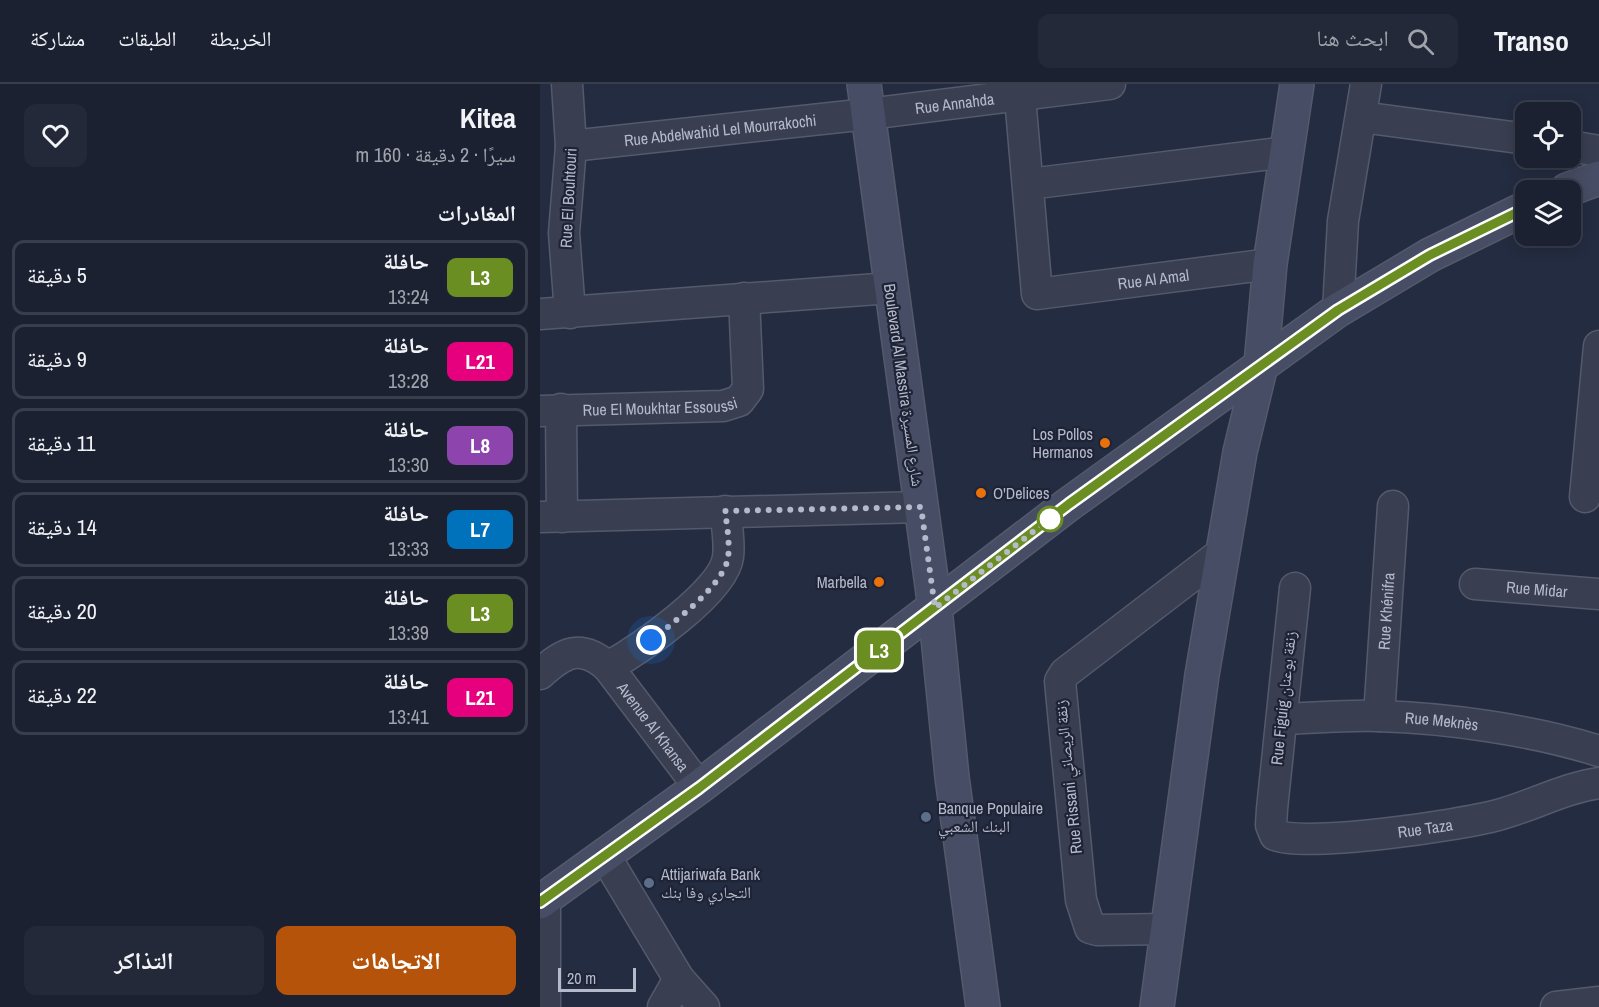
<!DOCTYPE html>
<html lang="ar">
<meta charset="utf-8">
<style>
body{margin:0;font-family:"Archivo Narrow","Noto Naskh Arabic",sans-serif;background:#242939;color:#f1f3f6;direction:rtl;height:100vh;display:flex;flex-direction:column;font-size:22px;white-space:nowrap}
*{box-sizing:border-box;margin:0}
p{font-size:20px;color:#a0a3ab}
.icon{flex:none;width:33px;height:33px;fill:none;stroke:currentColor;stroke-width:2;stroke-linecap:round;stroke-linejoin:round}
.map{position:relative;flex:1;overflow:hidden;direction:ltr}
.drawer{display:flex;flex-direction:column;background:#1b2131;width:540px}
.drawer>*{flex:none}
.badge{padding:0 12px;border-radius:9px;font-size:21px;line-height:39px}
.buttons{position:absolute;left:975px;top:18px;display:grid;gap:12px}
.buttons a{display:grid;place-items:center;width:66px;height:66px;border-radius:12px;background:#1b2131;box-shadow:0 3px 15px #0003,0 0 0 2px #393e4d;font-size:30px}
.scale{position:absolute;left:18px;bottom:15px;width:78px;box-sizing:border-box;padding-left:6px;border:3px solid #b5bacb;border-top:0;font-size:16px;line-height:21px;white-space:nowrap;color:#b5bacb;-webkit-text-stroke:4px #1e2436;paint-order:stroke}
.you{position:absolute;width:30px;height:30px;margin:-15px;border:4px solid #fff;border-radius:50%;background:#1a73e8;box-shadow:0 0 0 9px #1a73e833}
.map>.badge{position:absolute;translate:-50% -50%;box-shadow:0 0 0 3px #fff}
h2{padding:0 24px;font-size:22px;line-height:54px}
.round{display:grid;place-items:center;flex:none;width:63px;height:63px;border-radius:12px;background:#242939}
.summary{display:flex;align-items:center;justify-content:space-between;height:102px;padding:0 24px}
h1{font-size:28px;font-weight:800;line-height:45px}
.cta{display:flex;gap:12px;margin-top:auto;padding:12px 24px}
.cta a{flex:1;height:69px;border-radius:12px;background:#b45309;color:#fff;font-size:24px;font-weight:800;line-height:69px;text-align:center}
.cta a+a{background:#242939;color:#f1f3f6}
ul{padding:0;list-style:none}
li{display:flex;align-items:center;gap:18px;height:75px;margin:0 12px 9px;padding:0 12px;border:3px solid #393e4d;border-radius:12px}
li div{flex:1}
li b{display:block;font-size:22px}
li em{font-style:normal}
li .badge{min-width:66px;font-weight:700;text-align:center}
header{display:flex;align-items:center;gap:36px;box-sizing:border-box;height:84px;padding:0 30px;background:#1b2131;border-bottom:2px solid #393e4d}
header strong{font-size:28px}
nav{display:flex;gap:33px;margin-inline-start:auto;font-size:21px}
.search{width:420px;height:54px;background:#242939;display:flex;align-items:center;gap:15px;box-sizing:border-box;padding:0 21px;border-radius:12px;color:#a0a3ab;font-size:22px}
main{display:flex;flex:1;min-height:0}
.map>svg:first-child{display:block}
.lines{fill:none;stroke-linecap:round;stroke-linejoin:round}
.street-casing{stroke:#545a6b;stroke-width:33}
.secondary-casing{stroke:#545a6b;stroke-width:36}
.street{stroke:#393f51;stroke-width:30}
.secondary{stroke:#474d64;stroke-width:33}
.line-casing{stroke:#fff;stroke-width:14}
.line{stroke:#6b8e23;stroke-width:9}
.walk{stroke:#b5bacb;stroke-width:6;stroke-dasharray:0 10.8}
.food-dot{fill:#e8710a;stroke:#1e2436;stroke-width:2}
.stop-dot{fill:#fff;stroke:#6b8e23;stroke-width:3}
.service-dot{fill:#5c6f8a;stroke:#1e2436;stroke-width:2}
.labels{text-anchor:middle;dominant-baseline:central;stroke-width:4.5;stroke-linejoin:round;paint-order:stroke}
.street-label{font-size:16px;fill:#b5bacb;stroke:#1e2436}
.poi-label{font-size:16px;fill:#b5bacb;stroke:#1e2436;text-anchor:start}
</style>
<header>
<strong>Transo</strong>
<div class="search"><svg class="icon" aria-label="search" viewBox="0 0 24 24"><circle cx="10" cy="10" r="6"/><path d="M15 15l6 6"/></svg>ابحث هنا</div>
<nav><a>الخريطة</a><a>الطبقات</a><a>مشاركة</a></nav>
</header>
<main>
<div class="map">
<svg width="1059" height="923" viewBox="0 0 1059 923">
<rect width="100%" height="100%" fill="#242c41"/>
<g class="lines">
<defs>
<g id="street">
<path d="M 27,0 L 31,62 L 24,149 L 30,229"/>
<path id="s1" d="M 480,13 L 497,210 L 730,180"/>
<path d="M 821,33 L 986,55"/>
<path id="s2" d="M 31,62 L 328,30 L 570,0"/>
<path d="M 1030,62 L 1059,67"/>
<path d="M 489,100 L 747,68"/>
<path d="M 798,226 L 803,137 L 826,0"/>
<path d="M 0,230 L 351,204"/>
<path d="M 21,325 L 22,433"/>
<path id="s3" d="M 0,327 L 183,322 L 199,317 L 208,305 L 204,214"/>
<path d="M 1045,413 L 1059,262"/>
<path d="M 0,433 L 381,423"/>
<path id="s4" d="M 935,500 L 1059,510"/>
<path id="s5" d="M 755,504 L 732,725 L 731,741 L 735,751 C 767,764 921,741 958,731 C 992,722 1024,704 1059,699"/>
<path id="s6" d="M 68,583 L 159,703"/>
<path d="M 0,590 C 24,568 41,559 68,583 C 98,566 184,508 188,473 C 190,459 187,441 185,427"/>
<path id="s7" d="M 839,632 L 853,422"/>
<path id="s8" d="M 742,635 C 774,634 806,631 838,632 C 908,634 992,646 1059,667"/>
<path d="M 65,772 L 139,895 L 164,923"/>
<path d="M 5,815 L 5,923"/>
<path d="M 628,845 L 557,846 L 550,844 L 541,816 L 520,597 L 525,589 L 683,468"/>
<path d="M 123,923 L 139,895"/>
<path d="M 1016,923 L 1059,918"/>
</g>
<g id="secondary">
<path d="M 324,0 L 395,524 L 412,693 L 443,923"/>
<path d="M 1027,106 L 1059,94"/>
<path d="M 0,818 L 159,703 L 529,420 L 798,226 L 890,171 L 986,124"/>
<path d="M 617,923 L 662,591 L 700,368 L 721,281 L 730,180 L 757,0"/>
</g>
</defs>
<use href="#street" class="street-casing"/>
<use href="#secondary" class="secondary-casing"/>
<use href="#street" class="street"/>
<use href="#secondary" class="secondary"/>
</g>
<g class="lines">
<defs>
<path id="line" d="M 0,818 L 159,704 L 529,420 L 798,226 L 890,171 L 986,124"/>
</defs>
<use href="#line" class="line-casing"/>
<use href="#line" class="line"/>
<path class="walk" d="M 111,556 C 133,539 183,502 188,474 C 190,460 187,441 185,427 L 381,423 L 395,524 L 512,433 L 510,435"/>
</g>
<g class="food-dot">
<circle cx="565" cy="359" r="6"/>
<circle cx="441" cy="409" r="6"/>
<circle cx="339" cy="498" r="6"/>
</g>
<circle class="stop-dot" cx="510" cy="435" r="12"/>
<g class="service-dot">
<circle cx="386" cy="733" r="6"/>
<circle cx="109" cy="799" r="6"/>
</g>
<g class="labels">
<g class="street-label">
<text stroke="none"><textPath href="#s2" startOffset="386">Rue Annahda</textPath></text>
<text stroke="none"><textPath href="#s2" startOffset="150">Rue Abdelwahid Lel Mourrakochi</textPath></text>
<text transform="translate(28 114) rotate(-87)">Rue El Bouhtouri</text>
<text stroke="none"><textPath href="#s1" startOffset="315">Rue Al Amal</textPath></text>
<text transform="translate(364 301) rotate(82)">Boulevard Al Massira شارع المسيرة</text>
<text stroke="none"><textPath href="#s3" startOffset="120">Rue El Moukhtar Essoussi</textPath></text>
<text stroke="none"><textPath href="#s4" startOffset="62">Rue Midar</textPath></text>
<text stroke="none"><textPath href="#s7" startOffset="105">Rue Khénifra</textPath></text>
<text transform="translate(743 614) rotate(-84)">Rue Figuig زنقة بوعنان</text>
<text stroke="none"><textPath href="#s8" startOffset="160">Rue Meknès</textPath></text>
<text stroke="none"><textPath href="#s6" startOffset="75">Avenue Al Khansa</textPath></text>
<text transform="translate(528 693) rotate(-96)">Rue Rissani زنقة الريصاني</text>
<text stroke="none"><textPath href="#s5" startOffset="400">Rue Taza</textPath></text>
</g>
<g class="poi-label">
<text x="553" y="350" text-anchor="end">Los Pollos<tspan x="553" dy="18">Hermanos</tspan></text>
<text x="453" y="409">O'Delices</text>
<text x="327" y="498" text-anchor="end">Marbella</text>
<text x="398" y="724">Banque Populaire<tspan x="398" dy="18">البنك الشعبي</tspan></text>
<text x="121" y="790">Attijariwafa Bank<tspan x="121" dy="18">التجاري وفا بنك</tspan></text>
</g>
</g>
</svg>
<div class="buttons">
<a><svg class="icon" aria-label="locate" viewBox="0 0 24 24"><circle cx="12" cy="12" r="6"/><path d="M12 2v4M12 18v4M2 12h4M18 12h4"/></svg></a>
<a><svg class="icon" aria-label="layers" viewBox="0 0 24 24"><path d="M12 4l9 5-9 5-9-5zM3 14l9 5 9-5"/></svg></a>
</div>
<div class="scale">20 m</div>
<div class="you" style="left:111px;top:556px"></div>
<b class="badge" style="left:339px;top:566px;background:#6b8e23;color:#fff">L3</b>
</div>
<section class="drawer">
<div class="summary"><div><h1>Kitea</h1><p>سيرًا · 2 دقيقة · 160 m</p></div><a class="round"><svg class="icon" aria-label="heart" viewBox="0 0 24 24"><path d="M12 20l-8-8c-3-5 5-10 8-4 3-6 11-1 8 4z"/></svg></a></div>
<h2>المغادرات</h2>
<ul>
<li><span class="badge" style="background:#6b8e23;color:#fff">L3</span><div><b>حافلة</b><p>13:24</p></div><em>5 دقيقة</em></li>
<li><span class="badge" style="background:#e6007e;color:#fff">L21</span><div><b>حافلة</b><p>13:28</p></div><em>9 دقيقة</em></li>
<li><span class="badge" style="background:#8e44ad;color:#fff">L8</span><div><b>حافلة</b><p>13:30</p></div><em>11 دقيقة</em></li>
<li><span class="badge" style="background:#0072bc;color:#fff">L7</span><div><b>حافلة</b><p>13:33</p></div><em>14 دقيقة</em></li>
<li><span class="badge" style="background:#6b8e23;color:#fff">L3</span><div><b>حافلة</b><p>13:39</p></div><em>20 دقيقة</em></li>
<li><span class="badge" style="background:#e6007e;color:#fff">L21</span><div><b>حافلة</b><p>13:41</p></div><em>22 دقيقة</em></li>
</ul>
<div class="cta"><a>الاتجاهات</a><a>التذاكر</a></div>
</section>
</main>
